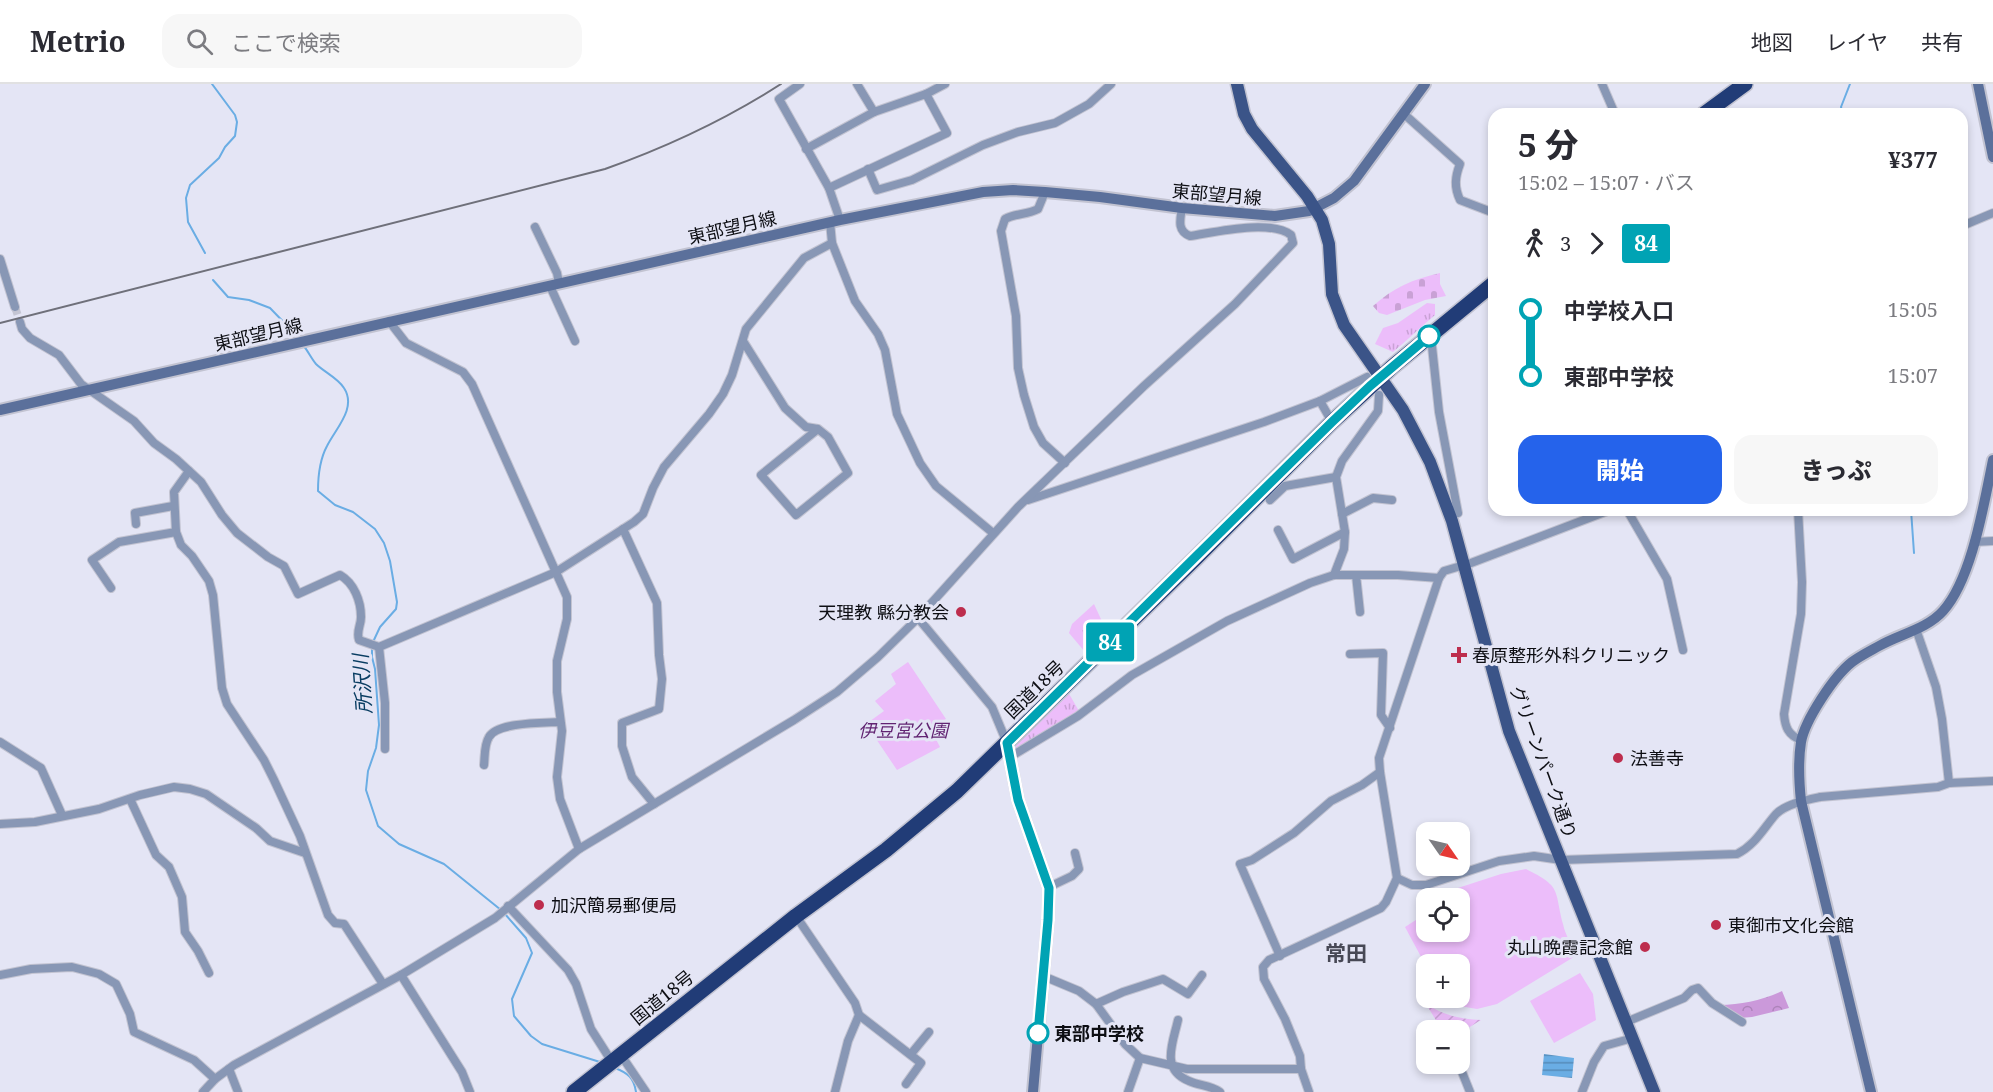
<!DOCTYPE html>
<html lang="ja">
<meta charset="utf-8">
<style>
body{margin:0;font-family:"Noto Serif","Noto Sans JP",serif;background:#f7f7f7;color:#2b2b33;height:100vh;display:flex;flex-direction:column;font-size:22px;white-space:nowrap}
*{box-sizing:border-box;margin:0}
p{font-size:20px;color:#7c7c81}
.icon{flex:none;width:33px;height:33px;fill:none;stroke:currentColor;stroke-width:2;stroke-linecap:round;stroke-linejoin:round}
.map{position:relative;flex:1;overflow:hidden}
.details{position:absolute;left:1488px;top:24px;width:480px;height:408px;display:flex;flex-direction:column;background:#fff;border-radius:18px;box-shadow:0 3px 9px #0003}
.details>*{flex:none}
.badge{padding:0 12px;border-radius:4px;font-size:21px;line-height:39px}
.needle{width:39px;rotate:124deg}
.fabs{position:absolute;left:1416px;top:738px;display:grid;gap:12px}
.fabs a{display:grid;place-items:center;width:54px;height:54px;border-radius:12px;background:#fff;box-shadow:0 3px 9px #0003;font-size:30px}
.map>.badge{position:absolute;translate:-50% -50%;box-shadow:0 0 0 3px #fff}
.legs{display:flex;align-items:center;gap:9px;height:66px;padding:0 30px;font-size:20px}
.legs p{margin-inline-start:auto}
.head{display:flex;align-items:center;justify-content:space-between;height:102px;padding:0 30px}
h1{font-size:33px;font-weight:800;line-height:45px}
.button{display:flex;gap:12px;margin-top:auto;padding:12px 30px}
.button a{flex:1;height:69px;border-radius:18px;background:#2563eb;color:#fff;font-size:24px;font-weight:800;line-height:69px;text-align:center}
.button a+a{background:#f7f7f7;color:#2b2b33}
ul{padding:0 30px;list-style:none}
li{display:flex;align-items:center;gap:21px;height:66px;font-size:22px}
li i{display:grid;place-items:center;width:9px;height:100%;margin:0 8px;background:currentColor}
li i::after{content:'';width:15px;height:15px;margin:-8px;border:4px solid;border-radius:50%;background:#fff}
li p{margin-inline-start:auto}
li:first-child i{background:linear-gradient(#0000 50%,currentColor 0)}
li:last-child i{background:linear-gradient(currentColor 50%,#0000 0)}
header{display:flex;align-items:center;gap:36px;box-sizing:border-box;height:84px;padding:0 30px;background:#fff;border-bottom:2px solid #e1e1e2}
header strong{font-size:28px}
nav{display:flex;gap:33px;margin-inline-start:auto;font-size:21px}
.search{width:420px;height:54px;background:#f7f7f7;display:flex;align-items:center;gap:15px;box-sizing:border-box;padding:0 21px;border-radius:18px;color:#7c7c81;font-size:22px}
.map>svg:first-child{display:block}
.grass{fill:url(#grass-tufts)}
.forest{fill:url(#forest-crowns)}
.cemetery{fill:url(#cemetery-stones)}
.park{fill:#ecbdfa}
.garden{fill:url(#garden-furrows)}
.water{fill:url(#water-rules)}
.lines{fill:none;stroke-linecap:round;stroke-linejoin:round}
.stream{stroke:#6aade4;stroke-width:2}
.street-tunnel{stroke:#c4c5d3;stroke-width:8;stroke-dasharray:8 4;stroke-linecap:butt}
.street-casing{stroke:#c2c3d1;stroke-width:10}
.secondary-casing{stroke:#c2c3d1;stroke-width:14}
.primary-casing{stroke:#c2c3d1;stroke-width:15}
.highway-casing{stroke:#c2c3d1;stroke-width:18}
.street{stroke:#8897b5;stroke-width:8}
.secondary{stroke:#5b709b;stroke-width:10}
.primary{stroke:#3b5488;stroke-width:12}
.highway{stroke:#213c77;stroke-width:15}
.rail{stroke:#6f707a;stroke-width:2}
.line-1-casing{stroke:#fff;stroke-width:14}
.line-1{stroke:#00a3b4;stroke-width:9}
.stop-1-dot{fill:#fff;stroke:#00a3b4;stroke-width:3}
.poi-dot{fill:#bd2d4d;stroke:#e4e5f5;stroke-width:2}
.labels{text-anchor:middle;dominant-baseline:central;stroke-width:6;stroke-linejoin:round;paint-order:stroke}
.street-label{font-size:18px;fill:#0d0e13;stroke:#e4e5f5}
.poi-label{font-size:18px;fill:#0d0e13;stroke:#e4e5f5;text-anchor:start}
.park-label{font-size:18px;font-style:italic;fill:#612472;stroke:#e4e5f5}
.stop-label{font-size:18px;font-weight:bold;fill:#0d0e13;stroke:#e4e5f5;text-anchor:start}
.water-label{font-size:20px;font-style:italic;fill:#093d62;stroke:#e4e5f5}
.quarter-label{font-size:21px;font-weight:bold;fill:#474855;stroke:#e4e5f5}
</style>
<header>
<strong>Metrio</strong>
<div class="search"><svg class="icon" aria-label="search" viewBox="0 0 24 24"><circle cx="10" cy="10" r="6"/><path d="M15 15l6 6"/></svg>ここで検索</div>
<nav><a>地図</a><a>レイヤ</a><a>共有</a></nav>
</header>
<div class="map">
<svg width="1993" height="1008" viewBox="0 0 1993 1008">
<defs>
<pattern id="grass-tufts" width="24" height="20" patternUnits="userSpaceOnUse" patternTransform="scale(1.5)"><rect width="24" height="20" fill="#ecbdfa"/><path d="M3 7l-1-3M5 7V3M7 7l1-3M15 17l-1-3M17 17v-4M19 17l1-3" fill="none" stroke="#c9a1d5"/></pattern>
<pattern id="forest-crowns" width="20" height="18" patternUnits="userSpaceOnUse" patternTransform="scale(1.5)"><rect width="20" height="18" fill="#cb99da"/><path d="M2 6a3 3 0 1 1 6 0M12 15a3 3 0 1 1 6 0" fill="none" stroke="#ad83ba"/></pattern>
<pattern id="cemetery-stones" width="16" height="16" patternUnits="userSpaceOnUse" patternTransform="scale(1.5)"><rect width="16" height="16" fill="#ecbdfa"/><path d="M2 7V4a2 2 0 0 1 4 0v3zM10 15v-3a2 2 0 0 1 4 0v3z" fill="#c9a1d5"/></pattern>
<pattern id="garden-furrows" width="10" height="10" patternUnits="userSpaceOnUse" patternTransform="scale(1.5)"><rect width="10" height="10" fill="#ecbdfa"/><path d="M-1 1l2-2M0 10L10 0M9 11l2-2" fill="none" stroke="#c9a1d5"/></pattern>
<pattern id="water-rules" width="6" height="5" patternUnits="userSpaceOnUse" patternTransform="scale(1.5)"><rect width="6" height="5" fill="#6aade4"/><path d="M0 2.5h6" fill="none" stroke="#568bb8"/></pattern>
</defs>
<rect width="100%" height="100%" fill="#e4e5f5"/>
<g class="grass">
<path d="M 1427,219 L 1435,220 L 1435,231 C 1420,243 1408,256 1393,268 L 1375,260 L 1383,244 L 1398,239 Z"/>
<path d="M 1094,520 L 1106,546 L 1085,568 L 1069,549 L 1072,540 Z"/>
<path d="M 1068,608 L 1079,627 L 1015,666 L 1016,661 Z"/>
</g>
<path class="forest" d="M 1782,907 L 1789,924 L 1752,933 L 1740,934 L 1719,921 C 1742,920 1760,917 1782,907 Z"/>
<path class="cemetery" d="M 1440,189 L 1440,200 L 1446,212 L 1425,216 L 1387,231 L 1379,229 L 1373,222 C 1393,204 1413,195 1440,189 Z"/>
<g class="park">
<path d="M 908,578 L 946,635 L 930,644 L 940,663 L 897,686 L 866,640 L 884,627 L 875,617 L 896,600 L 891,590 Z"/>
<path d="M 1526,785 C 1562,803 1554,805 1563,840 C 1565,851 1572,861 1577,871 L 1497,920 L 1477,925 L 1448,920 L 1444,914 L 1460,914 L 1460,880 L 1426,880 L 1426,882 L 1405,843 L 1419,834 L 1426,816 L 1426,848 L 1460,848 L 1460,814 L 1427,814 L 1501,790 Z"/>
<path d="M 1580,889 L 1593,910 L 1596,936 L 1554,959 L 1530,917 Z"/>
</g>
<path class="garden" d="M 1426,920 C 1444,931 1459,935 1481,936 L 1460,949 L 1460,946 L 1442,946 Z"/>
<path class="water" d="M 1544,970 L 1574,974 L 1572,994 L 1542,991 Z"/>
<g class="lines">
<g class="stream">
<path d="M 1843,30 L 1841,23 L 1850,0"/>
<path d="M 205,169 L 188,138 L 186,114 L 190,101 L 219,74 L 225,63 L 235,52 L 237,38 L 235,31 L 212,0"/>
<path d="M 213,196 L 228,213 L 249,216 L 270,224 L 298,253"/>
<path d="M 303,261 C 308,267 311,274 316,280 C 324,288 338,294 344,304 C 357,324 336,344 327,362 C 320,375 318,392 318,407 L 335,421 L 353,428 L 375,445 L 384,459 L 390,477 L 397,518 L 396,525 L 380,543 L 373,558"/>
<path d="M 1911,426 L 1914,469"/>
<path d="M 372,563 L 372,573 L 375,585 L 379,641 L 376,664 L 368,687 L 366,706 L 378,742 L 399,760 L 444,780 L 501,826"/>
<path d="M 505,830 L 526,854 L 532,869 L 512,915 L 514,932 L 531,952 L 542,960 L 600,978"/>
<path d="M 615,984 C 628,989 634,994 636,1008"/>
</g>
<path class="street-tunnel" d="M 15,223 L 20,238"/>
<defs>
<g id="street">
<path d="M 800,0 L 779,15 L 829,104 L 840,136"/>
<path d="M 857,0 L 874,28"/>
<path d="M 1602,0 L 1615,30"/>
<path d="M 1404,30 L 1460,80 C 1455,93 1454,103 1460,116 L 1494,129"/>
<path d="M 806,65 L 874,28 L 926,10 L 945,0"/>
<path d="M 868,85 L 877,106 L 912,96 L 983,61 L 1018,48 L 1055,39 L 1089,20 L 1111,0"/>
<path d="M 829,104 L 947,49 L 926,10"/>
<path d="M 1045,108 L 1038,125 C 1027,131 1016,129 1005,135 L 1001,147 L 1016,232 L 1018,284 L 1024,311 L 1034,343 L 1043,359 L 1065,379"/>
<path d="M 830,138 L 832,159 L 855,217 L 878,250 L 885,266 L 897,330 L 920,379 L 936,402 L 993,449"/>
<path d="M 1962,142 L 1993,129"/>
<path d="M 535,143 L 557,189 L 559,199"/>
<path d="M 0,175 L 15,223"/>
<path d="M 550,202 L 575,257"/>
<path d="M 389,237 L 406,259 L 463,288 L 472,300 L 567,513 L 567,535 L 557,577 L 557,608 L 562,647 L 557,693 L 560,715 L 579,765"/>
<path d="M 20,238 L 22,245 L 30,254 L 59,271 L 81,300 L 134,337 L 154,359 L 176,375 L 201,398 L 222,431 L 237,449 L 268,473 L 284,482 L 298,510 L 340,491 C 354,499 361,517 361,533 C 361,542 356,547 359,556 L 379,563 L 556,488 L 634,438 L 643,430 L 653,404 L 664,383 L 709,330 L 723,310 L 732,291 L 746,245 L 804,174 L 832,159"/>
<path d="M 1431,253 L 1439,328 L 1458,429 L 1449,431"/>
<path d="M 743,257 L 785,324 L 806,343 L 818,345 L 828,353 L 848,389 L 796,431 L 761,391 L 818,345"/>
<path d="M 1320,317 L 1332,338"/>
<path d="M 189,387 L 174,408 L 176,448 L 181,461 L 192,472 L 209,497 L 213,511 L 222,604 L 227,620 L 264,676 L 274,696 L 300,752 L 328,831 L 335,839 L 344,840 L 383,900"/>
<path d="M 1028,416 L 1264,338 L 1320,317 L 1367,293"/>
<path d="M 1270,416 L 1285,402 L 1336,393"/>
<path d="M 1627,426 L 1667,495 L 1683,566"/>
<path d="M 1798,426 L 1802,498 L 1801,530 L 1784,630 C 1785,643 1788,651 1801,656"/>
<path d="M 1342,430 L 1373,414 L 1392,416"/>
<path d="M 136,440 L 135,429 L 173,422"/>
<path d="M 623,445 L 657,519 L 659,571 L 662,595 L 659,625 L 622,639 L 622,662 L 632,693 L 654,720"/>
<path d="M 1278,446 L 1293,475 L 1345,448"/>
<path d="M 1974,458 L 1993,457"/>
<path d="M 1334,491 L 1344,465 L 1345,448 L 1336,393 L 1342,377 L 1378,327 L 1379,311"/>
<path d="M 1356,491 L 1360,528"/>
<path d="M 111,504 L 92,476 L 119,458 L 176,448"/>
<path d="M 918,534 L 992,623 L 1007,659"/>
<path d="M 1916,545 L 1936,603 L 1942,635 L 1949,699"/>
<path d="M 379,563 L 385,619 L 385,665"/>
<path d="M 1350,570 L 1383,569 L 1381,631 L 1390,644"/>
<path d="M 0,658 L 41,684 L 62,731"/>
<path d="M 1010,673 L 1078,632 L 1132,591 L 1227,537 L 1310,499 L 1334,491 L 1398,491 L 1439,494"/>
<path d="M 484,681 C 485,672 484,661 489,653 C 497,638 544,639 560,638"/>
<path d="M 130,715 L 156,771 L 169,783 L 182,813 L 185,848 L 198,867 L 209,889"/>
<path d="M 0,740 L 35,738 L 99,725 L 140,711 L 174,703 L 190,705 L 206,710 L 256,744 L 270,757 L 305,769"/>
<path d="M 1397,794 L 1412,801 L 1426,801 L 1499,777 L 1534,772 L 1561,776 L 1737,770 C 1755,761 1763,745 1776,730 C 1786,720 1806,716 1820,713 L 1938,703 L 1949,699 L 1993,697"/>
<path d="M 1049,803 L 1072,792 L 1079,785 L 1075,769"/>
<path d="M 508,822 L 568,886 L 576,900 L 591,945 L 612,978"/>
<path d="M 796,832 L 855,919 L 859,931 L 848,957 L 835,1008"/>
<path d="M 1280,872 L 1240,780 L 1252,776 L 1294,749 L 1331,717 L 1362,701 L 1380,688"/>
<path d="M 0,891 L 31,885 L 72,883 L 99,890 L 116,900 L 130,930 L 134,948 L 194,976 L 215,995"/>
<path d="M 401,891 L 462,988 L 470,1008"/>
<path d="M 1043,892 L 1079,907 L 1096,920 L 1125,960 L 1140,974 L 1187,985 L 1301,985"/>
<path d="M 1096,920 L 1123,908 L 1163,895 L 1188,910 L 1202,891"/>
<path d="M 859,931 L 921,979 L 906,1000"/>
<path d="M 1178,936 C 1173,959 1160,985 1189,997 C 1200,1002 1210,1001 1220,1008"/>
<path d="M 1626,938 L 1684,914 L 1692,906 L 1698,904 L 1712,919 L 1742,938"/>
<path d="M 911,970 L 929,948"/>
<path d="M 621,971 L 646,1008"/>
<path d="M 229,985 L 238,1008"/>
<path d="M 1462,988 L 1470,1008"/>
<path d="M 203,1008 L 215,995 L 234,981 L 401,891 L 495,834 L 579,765 L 794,636 L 837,608 L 878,573 L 918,534 L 1018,423 L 1144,302 L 1235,220 L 1293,159 L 1291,151 C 1270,135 1216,148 1190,152 C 1177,147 1180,136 1182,124"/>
<path d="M 1128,1008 L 1140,974"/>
<path d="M 1309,1008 L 1301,985 L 1300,972 L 1285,935 L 1264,895 L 1263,883 L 1269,876 L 1381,824 L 1386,818 L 1397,794 L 1380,688 L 1379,674 L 1439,494 L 1444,487 L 1471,479 L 1610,426"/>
<path d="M 1582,1008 L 1594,978 L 1604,962 L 1633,954"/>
</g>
<g id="secondary">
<path d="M 1978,0 L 1993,73"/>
<path d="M 0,326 L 840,136 L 983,108 L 1013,106 L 1045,108 L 1100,113 L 1182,124 L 1275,132 L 1309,127 L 1334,114 L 1354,97 L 1425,0"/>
<path d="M 1007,659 L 1018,716 L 1049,804 L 1048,836 L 1033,1008"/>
<path d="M 1871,1008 L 1801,717 C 1799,698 1798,677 1801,658 C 1805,636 1834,592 1852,578 C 1860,572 1870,567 1879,562 C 1900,550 1927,545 1943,527 C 1972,495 1984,419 1993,376"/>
</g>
<path id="primary" d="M 1237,0 L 1244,30 L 1252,45 L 1307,112 L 1322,136 L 1329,160 L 1332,210 L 1344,241 L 1403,326 L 1430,378 L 1452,437 L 1509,647 L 1654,1008"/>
<g id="highway">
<path d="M 1704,30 L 1745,0"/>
<path d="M 574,1008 L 796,832 L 886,766 L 957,707 L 1196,474 L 1332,338 L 1392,283 L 1494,199"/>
</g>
</defs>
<use href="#street" class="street-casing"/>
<use href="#secondary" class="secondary-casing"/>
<use href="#primary" class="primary-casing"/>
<use href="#highway" class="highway-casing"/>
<use href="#street" class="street"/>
<use href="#secondary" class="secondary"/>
<use href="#primary" class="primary"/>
<use href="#highway" class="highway"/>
<path class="rail" d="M 0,239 L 605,85 C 667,63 725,36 781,0"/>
</g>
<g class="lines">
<defs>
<path id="line-1" d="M 1038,949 L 1048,836 L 1049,804 L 1018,716 L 1007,659 L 1332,338 L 1370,302 L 1429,252"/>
</defs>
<use href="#line-1" class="line-1-casing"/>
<use href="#line-1" class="line-1"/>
</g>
<g class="stop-1-dot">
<circle cx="1429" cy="252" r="10"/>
<circle cx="1038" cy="949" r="10"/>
</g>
<g class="poi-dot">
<circle cx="961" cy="528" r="6"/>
<path d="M1456 562h6v6h6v6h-6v6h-6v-6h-6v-6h6z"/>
<circle cx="1618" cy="674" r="6"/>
<circle cx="539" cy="821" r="6"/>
<circle cx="1716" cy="841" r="6"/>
<circle cx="1645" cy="863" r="6"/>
</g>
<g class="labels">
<g class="street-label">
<text transform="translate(1217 110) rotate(5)">東部望月線</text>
<text transform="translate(732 143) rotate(-13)">東部望月線</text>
<text transform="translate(258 250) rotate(-13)">東部望月線</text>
<text transform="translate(1034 605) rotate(-44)">国道18号</text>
<text transform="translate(1544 678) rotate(70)">グリーンパーク通り</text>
<text transform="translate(662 913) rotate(-39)">国道18号</text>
</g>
<g class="poi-label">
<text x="949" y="528" text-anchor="end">天理教 縣分教会</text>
<text x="1472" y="571">春原整形外科クリニック</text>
<text x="1630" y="674">法善寺</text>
<text x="551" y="821">加沢簡易郵便局</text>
<text x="1728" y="841">東御市文化会館</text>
<text x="1633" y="863" text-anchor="end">丸山晩霞記念館</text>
</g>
<g class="park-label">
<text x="903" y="646">伊豆宮公園</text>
</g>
<g class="stop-label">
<text x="1054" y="949">東部中学校</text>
</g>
<g class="water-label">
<text transform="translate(362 600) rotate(-94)">所沢川</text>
</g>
<g class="quarter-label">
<text x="1346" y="869">常田</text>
</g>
</g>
</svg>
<div class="fabs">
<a><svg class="needle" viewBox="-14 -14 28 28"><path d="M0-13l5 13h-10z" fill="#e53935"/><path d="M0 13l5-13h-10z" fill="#7c7c81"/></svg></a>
<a><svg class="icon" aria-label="locate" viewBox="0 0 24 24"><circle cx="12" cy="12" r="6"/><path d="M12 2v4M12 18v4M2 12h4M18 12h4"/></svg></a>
<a>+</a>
<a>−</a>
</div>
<b class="badge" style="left:1110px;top:558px;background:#00a3b4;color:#fff">84</b>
<section class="details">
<div class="head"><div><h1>5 分</h1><p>15:02 – 15:07 · バス</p></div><b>¥377</b></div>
<div class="legs"><svg class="icon" aria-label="walk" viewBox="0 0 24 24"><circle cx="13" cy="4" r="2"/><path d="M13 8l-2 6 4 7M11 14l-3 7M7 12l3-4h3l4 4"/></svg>3<svg class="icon" aria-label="forward" viewBox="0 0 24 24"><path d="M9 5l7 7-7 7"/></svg><b class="badge" style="background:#00a3b4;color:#fff">84</b></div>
<ul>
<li><i style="color:#00a3b4"></i><b>中学校入口</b><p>15:05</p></li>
<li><i style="color:#00a3b4"></i><b>東部中学校</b><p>15:07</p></li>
</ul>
<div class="button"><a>開始</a><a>きっぷ</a></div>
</section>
</div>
